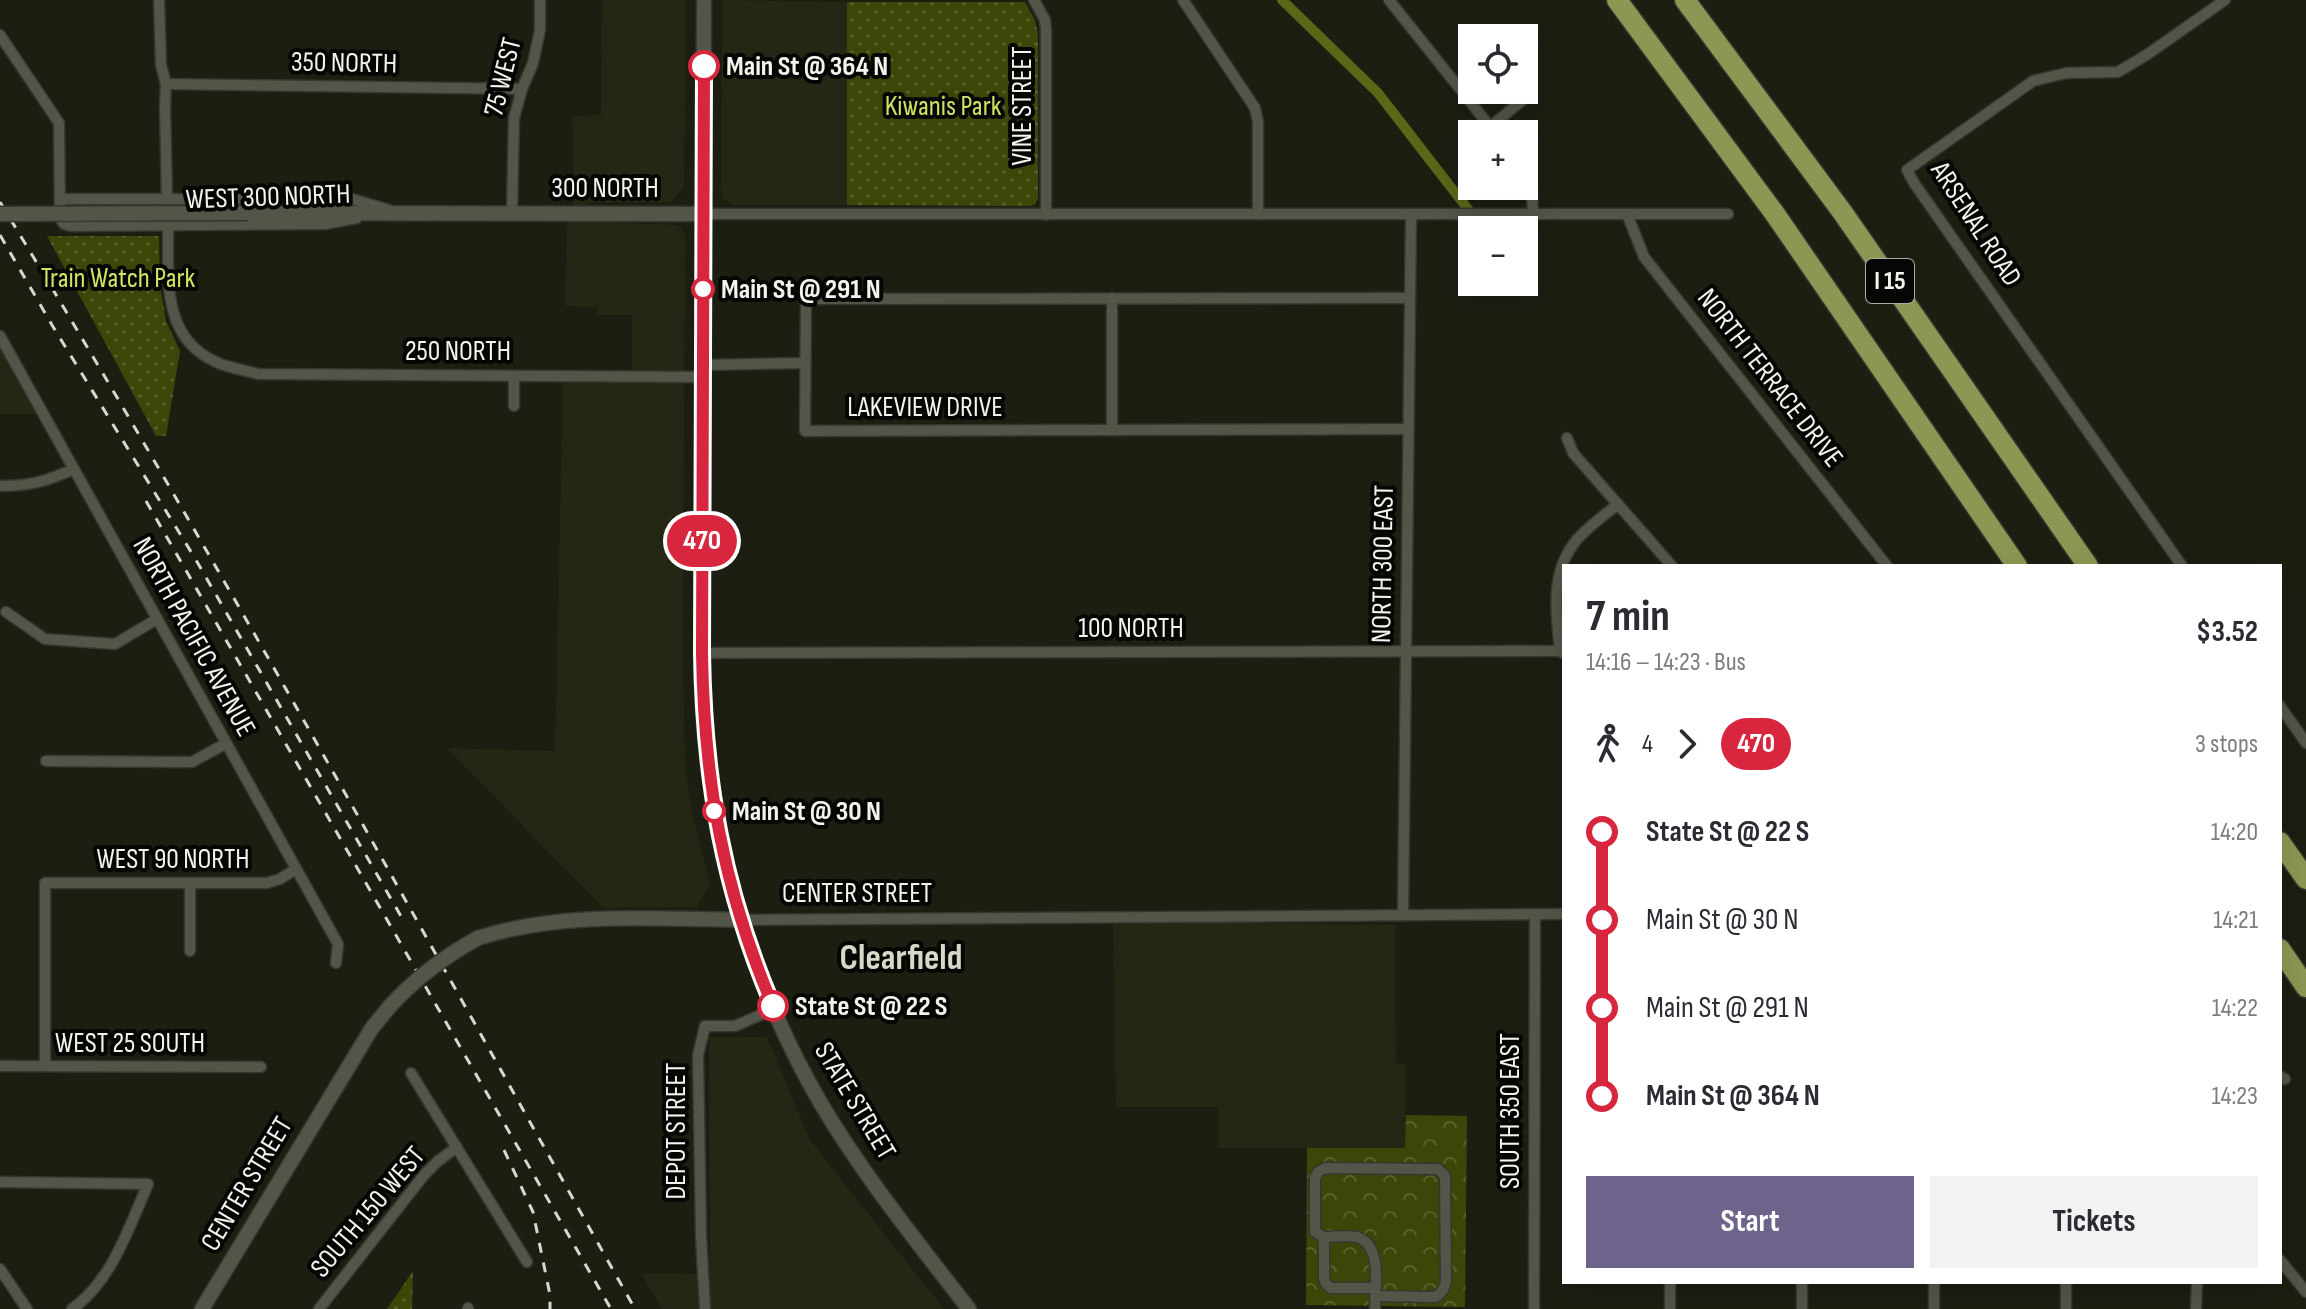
<!DOCTYPE html>
<meta charset="utf-8">
<style>
body{margin:0;font-family:"Sofia Sans Condensed",sans-serif;background:#f2f2f3;color:#2b2b33;height:100vh;display:flex;flex-direction:column;font-size:30px;white-space:nowrap}
*{box-sizing:border-box;margin:0}
p{font-size:26px;color:#7c7c81}
.icon{flex:none;width:44px;height:44px;fill:none;stroke:currentColor;stroke-width:2;stroke-linecap:round;stroke-linejoin:round}
.map{position:relative;flex:1;overflow:hidden}
.side{position:absolute;left:1562px;top:564px;width:720px;height:720px;display:flex;flex-direction:column;background:#fff;border-radius:0px;box-shadow:0 8px 32px #0002}
.side>*{flex:none}
.badge{padding:0 16px;border-radius:26px;font-size:28px;line-height:52px}
.buttons{position:absolute;left:1458px;top:24px;display:grid;gap:16px}
.buttons a{display:grid;place-items:center;width:80px;height:80px;border-radius:0px;background:#fff;box-shadow:0 8px 32px #0002;font-size:40px}
.map>.badge{position:absolute;translate:-50% -50%;box-shadow:0 0 0 4px #fff}
.legs{display:flex;align-items:center;gap:12px;height:88px;padding:0 24px;font-size:26px}
.legs p{margin-inline-start:auto}
.head{display:flex;align-items:center;justify-content:space-between;height:136px;padding:0 24px}
h1{font-size:44px;font-weight:700;line-height:60px}
.action{display:flex;gap:16px;margin-top:auto;padding:16px 24px}
.action a{flex:1;height:92px;border-radius:0px;background:#6e638a;color:#fff;font-size:32px;font-weight:700;line-height:92px;text-align:center}
.action a+a{background:#f2f2f3;color:#2b2b33}
ul{padding:0 24px;list-style:none}
li{display:flex;align-items:center;gap:28px;height:88px;font-size:30px}
li i{display:grid;place-items:center;width:12px;height:100%;margin:0 10px;background:currentColor}
li i::after{content:'';width:20px;height:20px;margin:-10px;border:6px solid;border-radius:50%;background:#fff}
li p{margin-inline-start:auto}
li:first-child i{background:linear-gradient(#0000 50%,currentColor 0)}
li:last-child i{background:linear-gradient(currentColor 50%,#0000 0)}
.map>svg:first-child{display:block}
.built{fill:#242714}
.forest{fill:url(#forest-crowns)}
.park{fill:url(#park-dots)}
.lines{fill:none;stroke-linecap:round;stroke-linejoin:round}
.canal{stroke:#5b6617;stroke-width:10}
.street-casing{stroke:#353730;stroke-width:13}
.secondary-casing{stroke:#353730;stroke-width:17}
.highway-casing{stroke:#353730;stroke-width:23}
.street{stroke:#525547;stroke-width:10}
.secondary{stroke:#525547;stroke-width:14}
.highway{stroke:#8b9853;stroke-width:20}
.rail{stroke:#d6d8cf;stroke-width:3;stroke-dasharray:10 10;stroke-linecap:butt}
.secondary-bridge-casing{stroke:#353730;stroke-width:17;stroke-linecap:butt}
.secondary-bridge{stroke:#525547;stroke-width:14}
.line-1-casing{stroke:#fff;stroke-width:18}
.line-1{stroke:#d7263d;stroke-width:12}
.stop-1-dot{fill:#fff;stroke:#d7263d;stroke-width:4}
.labels{text-anchor:middle;dominant-baseline:central;stroke-width:8;stroke-linejoin:round;paint-order:stroke}
.shield{fill:#060704;stroke:#acaea7;stroke-width:2}
.shield-label{font-size:26px;font-weight:bold;fill:#f3f5ed}
.street-label{font-size:28px;fill:#f3f5ed;stroke:#060704}
.stop-label{font-size:28px;font-weight:bold;fill:#f3f5ed;stroke:#060704;text-anchor:start}
.park-label{font-size:28px;fill:#cfe462;stroke:#060704}
.district-label{font-size:36px;font-weight:bold;fill:#d5d9c8;stroke:#060704}
</style>
<div class="map">
<svg width="2306" height="1309" viewBox="0 0 2306 1309">
<defs>
<pattern id="forest-crowns" width="20" height="18" patternUnits="userSpaceOnUse" patternTransform="scale(2)"><rect width="20" height="18" fill="#3d4508"/><path d="M2 6a3 3 0 1 1 6 0M12 15a3 3 0 1 1 6 0" fill="none" stroke="#5a602c"/></pattern>
<pattern id="park-dots" width="8" height="8" patternUnits="userSpaceOnUse" patternTransform="scale(2)"><rect width="8" height="8" fill="#3d4508"/><path d="M2 2h.1M6 6h.1" fill="none" stroke="#5a602c" stroke-width="1.8" stroke-linecap="round"/></pattern>
</defs>
<rect width="100%" height="100%" fill="#1b1e11"/>
<g class="built">
<path d="M 602,0 L 686,0 L 684,187 L 670,202 L 595,202 L 574,209 L 572,116 L 601,115 Z"/>
<path d="M 722,0 L 847,2 L 847,205 L 734,205 L 724,200 L 721,192 Z"/>
<path d="M 567,221 L 678,225 L 685,234 L 683,650 L 685,765 L 691,806 L 710,884 L 697,907 L 603,908 L 447,748 L 555,751 L 563,383 L 632,382 L 632,315 L 597,315 L 597,307 L 565,306 Z"/>
<path d="M 0,346 L 38,414 L 0,414 Z"/>
<path d="M 1113,921 L 1395,925 L 1396,1063 L 1405,1064 L 1406,1148 L 1218,1148 L 1218,1107 L 1116,1107 Z"/>
<path d="M 709,1037 L 767,1037 L 810,1140 L 944,1309 L 662,1309 L 641,1273 L 710,1274 Z"/>
</g>
<path class="forest" d="M 1406,1115 L 1467,1116 L 1465,1307 L 1306,1305 L 1307,1148 L 1405,1148 Z"/>
<g class="park">
<path d="M 847,2 L 1025,2 L 1035,20 L 1038,35 L 1038,199 L 1035,204 L 1031,206 L 847,205 Z"/>
<path d="M 47,236 L 159,236 L 160,286 L 166,321 L 180,351 L 166,436 L 156,436 Z"/>
<path d="M 413,1271 L 412,1309 L 387,1309 Z"/>
</g>
<g class="lines">
<path class="canal" d="M 1282,0 L 1378,93 L 1484,230"/>
<defs>
<g id="street">
<path d="M 159,0 L 161,65 L 166,84 L 165,106 L 167,199"/>
<path d="M 1034,0 L 1045,20 L 1046,30 L 1046,215"/>
<path d="M 1183,0 L 1255,108 L 1258,122 L 1258,214"/>
<path d="M 1389,0 L 1496,134"/>
<path d="M 0,35 L 59,123 L 60,218 L 64,224 L 71,226 L 325,224 L 357,218"/>
<path d="M 166,84 L 522,89"/>
<path d="M 1490,127 L 1530,94"/>
<path d="M 1524,167 L 1531,179 L 1533,214"/>
<path d="M 60,199 L 352,199 L 389,210"/>
<path d="M 512,213 L 514,118 L 522,89 L 533,63 L 540,30 L 540,0"/>
<path d="M 703,214 L 1728,214"/>
<path d="M 1627,214 L 1644,257 L 1887,566"/>
<path d="M 168,225 C 169,276 160,337 216,362 C 229,368 244,370 258,374 L 703,377"/>
<path d="M 1112,298 L 1112,430"/>
<path d="M 0,336 L 338,944 L 336,963"/>
<path d="M 703,365 L 805,363"/>
<path d="M 514,406 L 514,376"/>
<path d="M 1408,429 L 805,431 L 806,299 L 1410,298"/>
<path d="M 1567,438 L 1573,453 L 1672,566"/>
<path d="M 0,486 C 30,486 47,481 74,469"/>
<path d="M 2182,566 L 1914,183 L 1907,170 L 2033,81 L 2066,73 L 2118,72 L 2148,54 L 2225,0"/>
<path d="M 6,612 L 45,639 L 115,644 L 157,619"/>
<path d="M 702,653 L 1560,651"/>
<path d="M 1563,653 L 1560,651 C 1556,613 1550,574 1575,542 C 1586,528 1604,516 1618,504"/>
<path d="M 2280,706 L 2306,743"/>
<path d="M 46,761 L 192,762 L 225,744"/>
<path d="M 190,883 L 190,951"/>
<path d="M 1403,915 L 1411,214"/>
<path d="M 741,920 L 1564,914"/>
<path d="M 0,1066 L 261,1067"/>
<path d="M 45,1066 L 45,883 L 267,883 L 280,879 L 296,869"/>
<path d="M 411,1073 L 527,1262"/>
<path d="M 2280,1076 L 2285,1079"/>
<path d="M 0,1182 L 148,1184 C 129,1227 112,1281 72,1309"/>
<path d="M 1324,1237 L 1315,1232 L 1315,1178 L 1318,1172 L 1325,1168 L 1438,1169 L 1445,1176 L 1446,1282 L 1443,1290 L 1436,1297 L 1375,1296"/>
<path d="M 2280,1260 L 2306,1292"/>
<path d="M 0,1269 L 27,1309"/>
<path d="M 1802,1282 L 1802,1309"/>
<path d="M 1934,1282 L 1934,1309"/>
<path d="M 2066,1282 L 2066,1309"/>
<path d="M 1375,1288 L 1331,1288 L 1326,1284 L 1324,1279 L 1324,1237 C 1334,1237 1347,1235 1357,1237 C 1383,1245 1375,1289 1375,1309"/>
<path d="M 468,1308 L 468,1309"/>
<path d="M 319,1309 L 424,1175 L 438,1161 L 457,1147"/>
<path d="M 705,1309 L 701,1235 L 698,1055 L 705,1026 L 735,1026 L 774,1009"/>
<path d="M 1534,1309 L 1535,914"/>
<path d="M 1670,1309 L 1670,1282"/>
<path d="M 2196,1309 L 2197,1282"/>
</g>
<g id="secondary">
<path d="M 704,0 L 702,681 C 706,828 746,974 820,1102 C 863,1175 917,1242 969,1309"/>
<path d="M 248,213 L 703,214"/>
<path d="M 478,938 C 562,911 653,919 741,920"/>
<path d="M 202,1309 L 372,1028 L 391,1005"/>
</g>
<g id="highway">
<path d="M 1617,0 L 1775,214 L 2017,566"/>
<path d="M 1685,0 L 1843,213 L 2088,566"/>
<path d="M 2280,842 L 2306,879"/>
<path d="M 2280,949 L 2306,987"/>
</g>
</defs>
<use href="#street" class="street-casing"/>
<use href="#secondary" class="secondary-casing"/>
<use href="#highway" class="highway-casing"/>
<use href="#street" class="street"/>
<use href="#secondary" class="secondary"/>
<use href="#highway" class="highway"/>
<g class="rail">
<path d="M 0,202 C 221,565 426,938 635,1309"/>
<path d="M 0,235 L 52,325 L 196,560 L 402,918"/>
<path d="M 146,501 L 611,1309"/>
<path d="M 504,1150 L 533,1212 L 550,1295 L 550,1309"/>
</g>
<defs>
<g id="secondary-bridge">
<path d="M 0,214 L 248,213"/>
<path d="M 391,1005 C 417,977 445,956 478,938"/>
</g>
</defs>
<use href="#secondary-bridge" class="secondary-bridge-casing"/>
<use href="#secondary-bridge" class="secondary-bridge"/>
</g>
<g class="lines">
<defs>
<path id="line-1" d="M 704,66 L 702,653 C 704,780 723,889 773,1006"/>
</defs>
<use href="#line-1" class="line-1-casing"/>
<use href="#line-1" class="line-1"/>
</g>
<g class="stop-1-dot">
<circle cx="704" cy="66" r="14"/>
<circle cx="703" cy="289" r="10"/>
<circle cx="714" cy="811" r="10"/>
<circle cx="773" cy="1006" r="14"/>
</g>
<g class="labels">
<rect class="shield" x="1866" y="259" width="48" height="44" rx="6"/>
<g class="shield-label">
<text x="1890" y="281">I 15</text>
</g>
<g class="street-label">
<text transform="translate(344 63) rotate(1)">350 NORTH</text>
<text transform="translate(503 77) rotate(-76)">75 WEST</text>
<text transform="translate(1022 106) rotate(-90)">VINE STREET</text>
<text x="605" y="188">300 NORTH</text>
<text transform="translate(268 197) rotate(-2)">WEST 300 NORTH</text>
<text transform="translate(1976 224) rotate(57)">ARSENAL ROAD</text>
<text x="458" y="351">250 NORTH</text>
<text transform="translate(1770 378) rotate(52)">NORTH TERRACE DRIVE</text>
<text x="925" y="407">LAKEVIEW DRIVE</text>
<text transform="translate(1383 564) rotate(-89)">NORTH 300 EAST</text>
<text x="1131" y="628">100 NORTH</text>
<text transform="translate(194 637) rotate(61)">NORTH PACIFIC AVENUE</text>
<text x="173" y="859">WEST 90 NORTH</text>
<text x="857" y="893">CENTER STREET</text>
<text x="130" y="1043">WEST 25 SOUTH</text>
<text transform="translate(855 1101) rotate(59)">STATE STREET</text>
<text transform="translate(1510 1111) rotate(-90)">SOUTH 350 EAST</text>
<text transform="translate(676 1131) rotate(-90)">DEPOT STREET</text>
<text transform="translate(247 1184) rotate(-59)">CENTER STREET</text>
<text transform="translate(368 1212) rotate(-50)">SOUTH 150 WEST</text>
</g>
<g class="stop-label">
<text x="726" y="66">Main St @ 364 N</text>
<text x="721" y="289">Main St @ 291 N</text>
<text x="732" y="811">Main St @ 30 N</text>
<text x="795" y="1006">State St @ 22 S</text>
</g>
<g class="park-label">
<text x="943" y="106">Kiwanis Park</text>
<text x="118" y="278">Train Watch Park</text>
</g>
<g class="district-label">
<text x="901" y="958">Clearfield</text>
</g>
</g>
</svg>
<div class="buttons">
<a><svg class="icon" aria-label="locate" viewBox="0 0 24 24"><circle cx="12" cy="12" r="6"/><path d="M12 2v4M12 18v4M2 12h4M18 12h4"/></svg></a>
<a>+</a>
<a>−</a>
</div>
<b class="badge" style="left:702px;top:541px;background:#d7263d;color:#fff">470</b>
<section class="side">
<div class="head"><div><h1>7 min</h1><p>14:16 – 14:23 · Bus</p></div><b>$3.52</b></div>
<div class="legs"><svg class="icon" aria-label="walk" viewBox="0 0 24 24"><circle cx="13" cy="4" r="2"/><path d="M13 8l-2 6 4 7M11 14l-3 7M7 12l3-4h3l4 4"/></svg>4<svg class="icon" aria-label="forward" viewBox="0 0 24 24"><path d="M9 5l7 7-7 7"/></svg><b class="badge" style="background:#d7263d;color:#fff">470</b><p>3 stops</p></div>
<ul>
<li><i style="color:#d7263d"></i><b>State St @ 22 S</b><p>14:20</p></li>
<li><i style="color:#d7263d"></i><span>Main St @ 30 N</span><p>14:21</p></li>
<li><i style="color:#d7263d"></i><span>Main St @ 291 N</span><p>14:22</p></li>
<li><i style="color:#d7263d"></i><b>Main St @ 364 N</b><p>14:23</p></li>
</ul>
<div class="action"><a>Start</a><a>Tickets</a></div>
</section>
</div>
